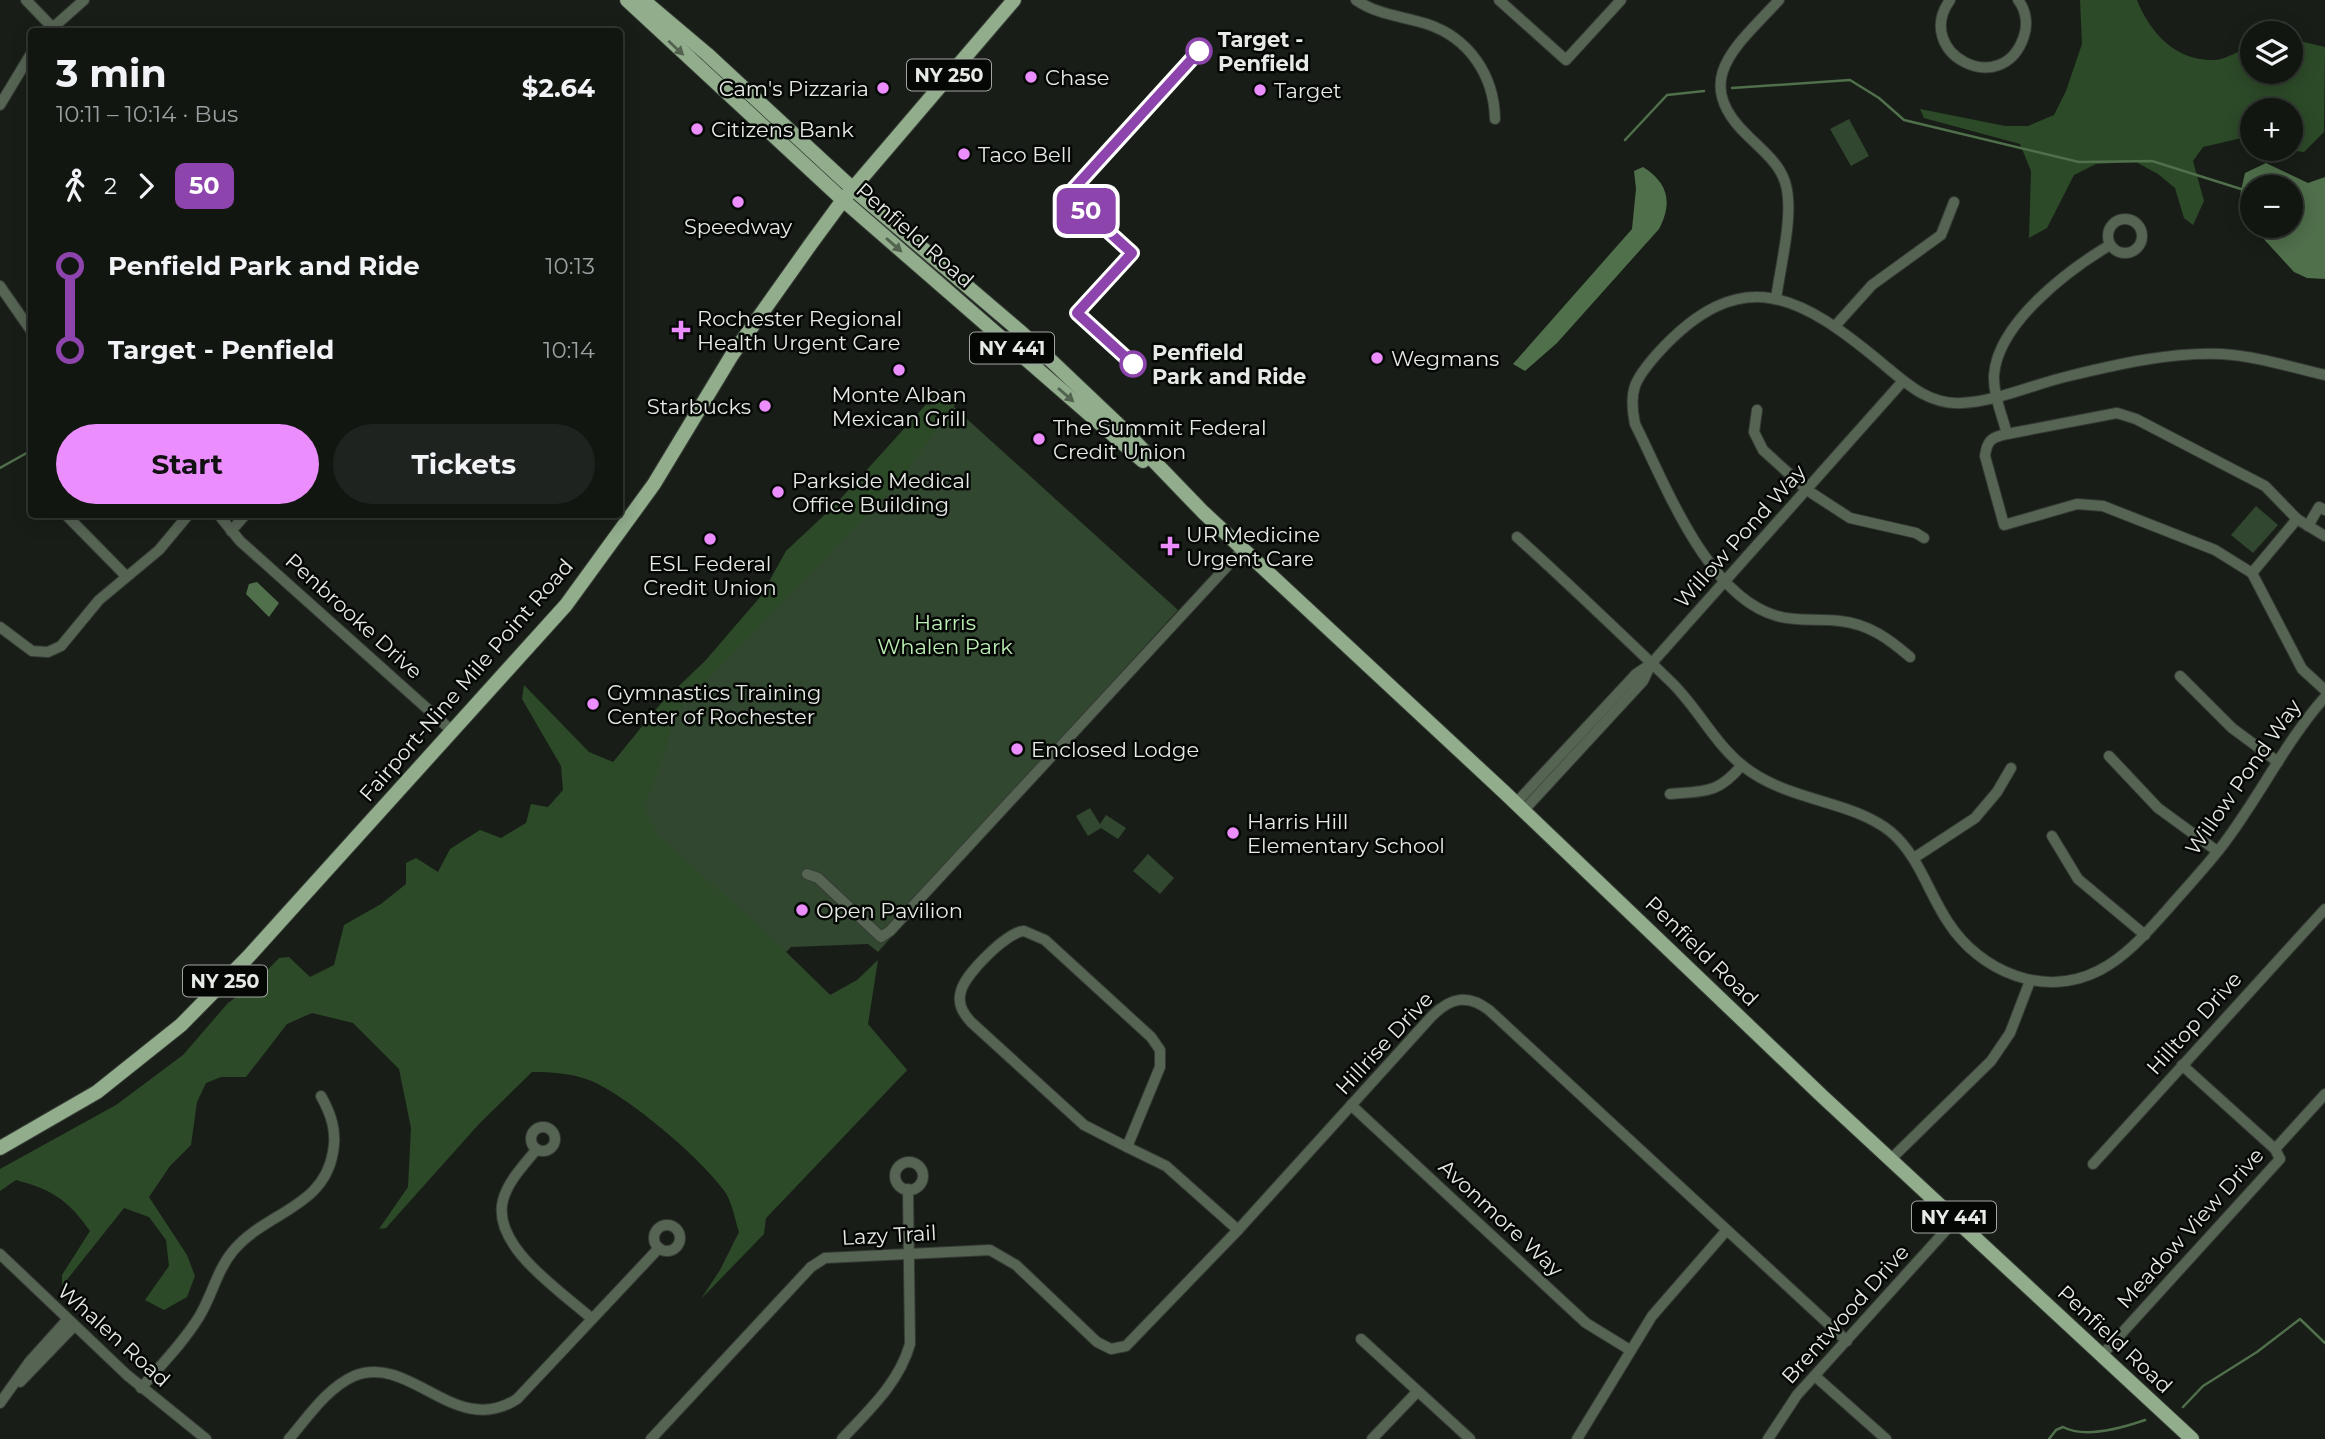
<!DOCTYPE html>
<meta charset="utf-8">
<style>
body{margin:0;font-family:Montserrat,sans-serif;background:#1f231f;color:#f1f3f6;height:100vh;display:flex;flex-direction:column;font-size:26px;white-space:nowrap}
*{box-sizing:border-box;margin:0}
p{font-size:23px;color:#9c9f9f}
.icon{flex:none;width:38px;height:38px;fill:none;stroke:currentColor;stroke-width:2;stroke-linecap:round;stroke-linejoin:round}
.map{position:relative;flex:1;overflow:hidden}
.panel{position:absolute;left:28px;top:28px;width:595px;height:490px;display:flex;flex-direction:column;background:#121611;border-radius:7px;box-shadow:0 4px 18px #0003,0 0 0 2px #313531}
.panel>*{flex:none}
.badge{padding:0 14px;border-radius:10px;font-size:24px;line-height:46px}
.buttons{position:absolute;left:2240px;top:21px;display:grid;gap:14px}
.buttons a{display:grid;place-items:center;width:63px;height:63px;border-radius:50%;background:#121611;box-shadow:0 4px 18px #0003,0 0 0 2px #313531;font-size:35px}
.map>.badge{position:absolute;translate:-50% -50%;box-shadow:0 0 0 4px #fff}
.legs{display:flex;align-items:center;gap:10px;height:77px;padding:0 28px;font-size:23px}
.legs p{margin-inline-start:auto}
.summary{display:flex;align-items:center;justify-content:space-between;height:119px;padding:0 28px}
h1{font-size:38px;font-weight:700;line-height:52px}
.button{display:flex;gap:14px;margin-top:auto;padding:14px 28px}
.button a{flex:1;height:80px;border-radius:42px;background:#eb8dfc;color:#111;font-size:28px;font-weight:700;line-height:80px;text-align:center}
.button a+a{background:#1f231f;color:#f1f3f6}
ul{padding:0 28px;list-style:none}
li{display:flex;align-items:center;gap:24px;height:84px;font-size:26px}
li i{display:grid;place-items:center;width:10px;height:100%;margin:0 9px;background:currentColor}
li i::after{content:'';width:18px;height:18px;margin:-9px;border:5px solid;border-radius:50%;background:#121611}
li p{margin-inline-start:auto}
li:first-child i{background:linear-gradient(#0000 50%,currentColor 0)}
li:last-child i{background:linear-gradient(currentColor 50%,#0000 0)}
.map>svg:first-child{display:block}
.green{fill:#32472f}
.forest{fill:#2c4a28}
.water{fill:#506f4b;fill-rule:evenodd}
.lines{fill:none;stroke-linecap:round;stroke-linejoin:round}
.stream{stroke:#506f4b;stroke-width:2.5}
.minor-casing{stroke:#353b34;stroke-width:12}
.major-casing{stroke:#353b34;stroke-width:16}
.minor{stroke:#566454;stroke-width:10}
.major{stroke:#91ad8c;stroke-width:14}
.oneway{fill:#52624f}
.line-1-casing{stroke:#fff;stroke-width:16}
.line-1{stroke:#8e44ad;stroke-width:10}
.stop-1-dot{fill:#fff;stroke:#8e44ad;stroke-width:3.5}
.poi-dot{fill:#eb8dfc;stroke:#050705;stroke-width:2.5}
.labels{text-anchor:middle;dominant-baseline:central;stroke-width:5;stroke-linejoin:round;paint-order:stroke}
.shield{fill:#050705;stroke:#a2a6a2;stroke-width:2}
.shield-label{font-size:19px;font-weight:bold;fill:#e5eae5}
.stop-label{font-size:21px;font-weight:bold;fill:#e5eae5;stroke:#050705;text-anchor:start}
.poi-label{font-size:21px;fill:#e5eae5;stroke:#050705;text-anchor:start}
.street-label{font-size:21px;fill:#e5eae5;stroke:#050705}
.park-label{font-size:21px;fill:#bcf0b4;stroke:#050705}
</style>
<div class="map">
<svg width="2325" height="1439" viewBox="0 0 2325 1439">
<rect width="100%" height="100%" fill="#181e17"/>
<g class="green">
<path d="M 1849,119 L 1869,156 L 1851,166 L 1830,129 Z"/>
<path d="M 946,400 L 1178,610 L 889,927 L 895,933 L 878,952 L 868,944 L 791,947 L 786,952 L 907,1070 L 766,1218 L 615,770 Z"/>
<path d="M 2256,506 L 2278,525 L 2253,553 L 2231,535 Z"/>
<path d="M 1090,808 L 1100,824 L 1106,815 L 1126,828 L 1118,839 L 1101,828 L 1088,836 L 1076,816 Z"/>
<path d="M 1148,854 L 1174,878 L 1160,894 L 1133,871 Z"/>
</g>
<g class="forest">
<path d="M 2080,0 L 2137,0 C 2150,33 2176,62 2216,60 C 2227,59 2242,49 2252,45 L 2252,72 L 2291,72 L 2291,39 L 2325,47 L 2324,132 L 2304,152 L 2280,149 L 2291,149 L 2291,110 L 2252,110 L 2252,139 L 2246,137 L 2203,147 L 2193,161 L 2204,201 L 2193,225 L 2184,218 L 2175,188 L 2158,174 L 2136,162 L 2096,164 L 2074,175 L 2047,228 L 2029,238 L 2031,171 L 2020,144 L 1924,118 L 1920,109 L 2005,126 L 2028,126 L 2054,115 L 2066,91 L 2082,44 Z"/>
<path d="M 940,389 L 956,404 L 896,485 L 674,714 L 667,747 L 644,807 L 657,835 L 760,927 L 830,995 L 857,980 L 878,960 L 868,1024 L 907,1070 L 766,1218 L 764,1234 L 701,1299 L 720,1270 L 739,1232 C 735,1220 732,1202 725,1192 C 702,1159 627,1095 589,1080 C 570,1073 552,1072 532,1072 L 479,1124 L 386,1228 L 379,1229 L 408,1187 L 411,1128 L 399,1069 L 353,1023 L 312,1013 L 287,1024 L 246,1077 L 221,1077 L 206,1083 L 197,1102 L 191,1145 L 170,1166 L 149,1197 L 187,1255 L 195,1276 L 187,1297 L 164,1310 L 145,1300 L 169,1266 L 166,1240 L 149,1217 L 124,1208 L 62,1286 L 62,1275 L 90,1231 C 68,1200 53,1190 16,1180 L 0,1191 L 0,1169 L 116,1105 L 183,1055 L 228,1003 L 257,981 L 279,958 L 289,957 L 310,977 L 334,965 L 344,925 L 381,904 L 406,884 L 406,863 L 416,858 L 438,872 L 450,849 L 480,830 L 501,838 L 526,823 L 531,804 L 548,807 L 563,790 L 561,766 L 522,699 L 524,685 L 589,752 L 613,762 L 662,702 L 705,661 L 761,596 L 786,551 L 834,506 Z"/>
</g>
<g class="water">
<path d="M 2266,163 L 2308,183 L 2325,177 L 2325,279 L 2307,278 L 2294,272 L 2250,224 L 2240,195 L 2245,173 ZM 2252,187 L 2291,187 L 2291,226 L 2252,226 Z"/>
<path d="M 1643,167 C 1668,183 1673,202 1659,229 L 1557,343 L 1525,371 L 1513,364 L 1632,229 L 1636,189 L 1634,171 Z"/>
<path d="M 257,582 L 279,603 L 269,617 L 246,594 L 249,584 Z"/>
</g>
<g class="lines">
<g class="stream">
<path d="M 1732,88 L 1850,80 L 1879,98 L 1904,120 L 2079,162 L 2152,161 L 2241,189"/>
<path d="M 1625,140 L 1667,95 L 1704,91"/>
<path d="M 0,468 L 32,450"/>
<path d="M 2183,1407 L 2203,1386 L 2257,1352 L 2300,1319 L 2325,1343"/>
<path d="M 2049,1439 L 2056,1430 L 2063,1427 C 2085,1439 2122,1428 2145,1420"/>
</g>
<defs>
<g id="minor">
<path d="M 26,0 L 52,27"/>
<path d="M 1356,0 C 1378,15 1402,16 1427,24 C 1469,38 1494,75 1495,119"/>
<path d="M 1499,0 L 1566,60 L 1621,0"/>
<path d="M 1950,0 C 1912,53 2003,101 2024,36 C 2028,24 2026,10 2018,0"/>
<path d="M 48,32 L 84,0"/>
<path d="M 0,105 L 32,52"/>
<circle cx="2125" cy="236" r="17"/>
<path d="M 2110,245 C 2068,270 1998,323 1994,375 C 1993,394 2002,415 2007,434 C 1992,437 1987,440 1985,456 L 2004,525 L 2077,504 L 2103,506 L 2215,550 L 2252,573 L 2302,669 L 2325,690"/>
<path d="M 0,286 L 32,332"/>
<path d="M 1776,299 C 1780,267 1795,212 1785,182 C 1779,163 1762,150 1748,136 C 1689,80 1737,46 1779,0"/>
<path d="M 1836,325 L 1872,285 L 1941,235 L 1954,202"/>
<path d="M 1757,410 L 1754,432 L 1763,450 L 1807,490 L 1850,518 L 1916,533 L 1924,538"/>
<path d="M 2007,434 L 2117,413 L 2136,419 L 2265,486 L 2297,519 L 2252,573"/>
<path d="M 218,514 L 240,541 L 451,730"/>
<path d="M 68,517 L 126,576"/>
<path d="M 2297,519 L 2325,536"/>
<path d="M 2308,526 L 2319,507 L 2325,510"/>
<path d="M 231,531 L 246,514"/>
<path d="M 1517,537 C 1569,584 1619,632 1669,680 C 1697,706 1713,742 1743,766 C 1788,802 1852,800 1891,832 C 1919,856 1928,892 1948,922 C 1980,972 2045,999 2100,970 C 2127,956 2147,932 2167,910 C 2185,889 2205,868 2222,846 C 2259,798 2285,742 2325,697"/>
<path d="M 0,627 L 32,651 L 48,652 L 61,646 L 99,600 L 159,550 L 189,514"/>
<path d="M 1910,657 C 1889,639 1869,624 1840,621 C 1819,618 1797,622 1777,616 C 1707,597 1665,483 1635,424 C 1628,390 1635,379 1657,354 C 1742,260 1801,296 1883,364 C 1907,384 1929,405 1962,403 C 1998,401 2034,384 2069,376 C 2118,364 2171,352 2221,354 C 2256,356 2291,367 2325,375"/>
<path d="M 2180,676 L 2232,728 L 2278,762"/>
<path d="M 2109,756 L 2158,808 L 2217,851"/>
<path d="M 1670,794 C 1705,791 1718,794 1742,765"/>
<path d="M 1516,803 L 1636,674 L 1648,666"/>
<path d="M 1524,810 L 1643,681 L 1651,664 L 1903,381"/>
<path d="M 2052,836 L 2078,879 L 2145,935"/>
<path d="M 1914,858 L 1975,818 L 1997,792 L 2011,768"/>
<path d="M 807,874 L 818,878 L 881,937 L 890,931 L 1243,549"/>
<path d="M 1024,931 L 1045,940 L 1151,1037 L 1160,1050 L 1160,1067 L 1127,1147 L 1084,1125 L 971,1022 C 963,1013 957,1004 961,991 C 965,974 1007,932 1024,931 Z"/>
<path d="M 1351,1105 L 1586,1323 L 1630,1350"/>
<circle cx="543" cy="1139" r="12"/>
<path d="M 1127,1147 L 1166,1166 L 1238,1230"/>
<path d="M 2275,1149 L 2325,1094"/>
<path d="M 536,1150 C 524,1165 508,1181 503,1200 C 491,1246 561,1291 591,1318"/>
<path d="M 1891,1159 L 1991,1061 L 2010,1033 L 2030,981"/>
<circle cx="909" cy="1176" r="14"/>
<path d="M 2093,1164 L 2325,909"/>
<circle cx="667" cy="1238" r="13"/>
<path d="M 0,1254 L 127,1375 L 206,1439"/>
<path d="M 1361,1339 L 1470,1439"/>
<path d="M 2101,1356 L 2280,1159 L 2275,1149 L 2182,1065"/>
<path d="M 1815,1376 L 1886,1439"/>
<path d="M 20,1382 L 74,1326"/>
<path d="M 141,1388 C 161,1365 183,1343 199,1317 C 212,1296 217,1270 233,1251 C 265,1212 324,1208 333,1152 C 337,1131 331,1114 321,1096"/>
<path d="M 0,1403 L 30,1361 L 67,1320"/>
<path d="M 289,1439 C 308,1417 327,1388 354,1376 C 411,1353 455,1439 517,1399 L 659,1248"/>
<path d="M 651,1439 L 811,1267 L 825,1258 L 990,1250 L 1016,1265 L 1097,1342 L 1111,1349 L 1126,1346 L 1238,1230 L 1432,1016 C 1451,997 1468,994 1489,1010 L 1847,1341"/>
<path d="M 842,1439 C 869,1410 899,1383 910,1344 L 908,1189"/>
<path d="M 1372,1439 L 1417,1392"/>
<path d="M 1577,1439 L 1652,1316 L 1726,1231"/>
<path d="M 1768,1439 L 1797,1395 L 1956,1219"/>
</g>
<g id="major">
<path d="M 627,0 L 843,200 L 1143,461"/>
<path d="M 643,0 L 707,54 L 853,189 L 1022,333 L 1121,427 L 1203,512 L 1503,791 L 1822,1096 L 2192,1439"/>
<path d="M 0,1148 L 97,1092 L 181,1025 L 249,956 L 566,605 L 654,484 L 732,355 L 810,245 L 843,200 L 1014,0"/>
</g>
</defs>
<use href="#minor" class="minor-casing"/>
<use href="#major" class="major-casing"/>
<use href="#minor" class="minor"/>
<use href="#major" class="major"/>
</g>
<defs><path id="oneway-solid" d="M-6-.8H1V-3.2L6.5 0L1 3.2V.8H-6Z" transform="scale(1.75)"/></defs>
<g class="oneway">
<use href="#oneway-solid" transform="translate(676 48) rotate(43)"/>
<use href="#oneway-solid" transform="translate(894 245) rotate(41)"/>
<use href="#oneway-solid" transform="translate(1066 395) rotate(41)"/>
</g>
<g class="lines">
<defs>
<path id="line-1" d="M 1133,364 L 1077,313 L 1132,253 L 1068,195 L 1199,51"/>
</defs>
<use href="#line-1" class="line-1-casing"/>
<use href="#line-1" class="line-1"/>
</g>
<g class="stop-1-dot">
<circle cx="1199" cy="51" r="12"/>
<circle cx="1133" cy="364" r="12"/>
</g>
<g class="poi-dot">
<circle cx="1031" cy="77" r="7"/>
<circle cx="883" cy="88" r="7"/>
<circle cx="1260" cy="90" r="7"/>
<circle cx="697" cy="129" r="7"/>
<circle cx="964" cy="154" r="7"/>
<circle cx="738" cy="202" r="7"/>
<path d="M677.5 319.5h7v7h7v7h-7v7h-7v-7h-7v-7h7z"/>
<circle cx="1377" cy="358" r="7"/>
<circle cx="899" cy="370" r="7"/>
<circle cx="765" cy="406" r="7"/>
<circle cx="1039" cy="439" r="7"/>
<circle cx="778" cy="492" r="7"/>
<circle cx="710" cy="539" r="7"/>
<path d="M1166.5 535.5h7v7h7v7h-7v7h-7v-7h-7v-7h7z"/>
<circle cx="593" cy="704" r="7"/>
<circle cx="1017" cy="749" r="7"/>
<circle cx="1233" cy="833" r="7"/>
<circle cx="802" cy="910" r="7"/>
</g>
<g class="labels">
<g class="shield">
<rect x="907" y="59.5" width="84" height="31" rx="5"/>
<rect x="970" y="332.5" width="84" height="31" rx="5"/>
<rect x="183" y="965.5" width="84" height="31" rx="5"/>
<rect x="1912" y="1201.5" width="84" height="31" rx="5"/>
</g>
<g class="shield-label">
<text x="949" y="75">NY 250</text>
<text x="1012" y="348">NY 441</text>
<text x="225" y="981">NY 250</text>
<text x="1954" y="1217">NY 441</text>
</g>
<g class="stop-label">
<text x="1218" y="39">Target -<tspan x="1218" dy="24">Penfield</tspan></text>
<text x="1152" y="352">Penfield<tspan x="1152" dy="24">Park and Ride</tspan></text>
</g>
<g class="poi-label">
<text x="1045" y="77">Chase</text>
<text x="869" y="88" text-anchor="end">Cam's Pizzaria</text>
<text x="1274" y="90">Target</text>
<text x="711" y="129">Citizens Bank</text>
<text x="978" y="154">Taco Bell</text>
<text x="738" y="226" text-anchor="middle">Speedway</text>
<text x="697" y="318">Rochester Regional<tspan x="697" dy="24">Health Urgent Care</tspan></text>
<text x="1391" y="358">Wegmans</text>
<text x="899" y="394" text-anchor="middle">Monte Alban<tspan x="899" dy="24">Mexican Grill</tspan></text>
<text x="751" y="406" text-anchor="end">Starbucks</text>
<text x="1053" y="427">The Summit Federal<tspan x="1053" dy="24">Credit Union</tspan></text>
<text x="792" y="480">Parkside Medical<tspan x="792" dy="24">Office Building</tspan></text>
<text x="1186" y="534">UR Medicine<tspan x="1186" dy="24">Urgent Care</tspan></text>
<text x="710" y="563" text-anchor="middle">ESL Federal<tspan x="710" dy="24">Credit Union</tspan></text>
<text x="607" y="692">Gymnastics Training<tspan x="607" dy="24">Center of Rochester</tspan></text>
<text x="1031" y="749">Enclosed Lodge</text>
<text x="1247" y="821">Harris Hill<tspan x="1247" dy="24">Elementary School</tspan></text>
<text x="816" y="910">Open Pavilion</text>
</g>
<g class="street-label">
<text transform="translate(915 235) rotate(41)">Penfield Road</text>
<text transform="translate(1740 536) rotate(-48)">Willow Pond Way</text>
<text transform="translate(354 616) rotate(42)">Penbrooke Drive</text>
<text transform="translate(466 680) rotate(-49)">Fairport-Nine Mile Point Road</text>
<text transform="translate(2243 777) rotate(-55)">Willow Pond Way</text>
<text transform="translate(1702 951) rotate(44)">Penfield Road</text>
<text transform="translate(2194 1023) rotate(-48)">Hilltop Drive</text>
<text transform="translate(1384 1043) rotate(-47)">Hillrise Drive</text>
<text transform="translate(1501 1218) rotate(43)">Avonmore Way</text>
<text transform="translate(2190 1228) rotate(-48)">Meadow View Drive</text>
<text transform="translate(889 1235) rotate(-3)">Lazy Trail</text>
<text transform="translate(1845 1314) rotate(-48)">Brentwood Drive</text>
<text transform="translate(114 1335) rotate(42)">Whalen Road</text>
<text transform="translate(2115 1339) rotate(43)">Penfield Road</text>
</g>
<g class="park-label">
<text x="945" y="622">Harris<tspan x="945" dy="24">Whalen Park</tspan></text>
</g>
</g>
</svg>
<div class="buttons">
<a><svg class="icon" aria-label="layers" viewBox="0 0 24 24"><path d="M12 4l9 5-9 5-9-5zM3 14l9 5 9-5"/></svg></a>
<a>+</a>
<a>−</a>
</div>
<b class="badge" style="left:1086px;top:211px;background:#8e44ad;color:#fff">50</b>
<section class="panel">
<div class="summary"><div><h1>3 min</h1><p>10:11 – 10:14 · Bus</p></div><b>$2.64</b></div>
<div class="legs"><svg class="icon" aria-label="walk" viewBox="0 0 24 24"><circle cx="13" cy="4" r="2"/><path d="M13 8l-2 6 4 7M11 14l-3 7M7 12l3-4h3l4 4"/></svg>2<svg class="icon" aria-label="forward" viewBox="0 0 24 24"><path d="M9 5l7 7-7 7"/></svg><b class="badge" style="background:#8e44ad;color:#fff">50</b></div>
<ul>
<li><i style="color:#8e44ad"></i><b>Penfield Park and Ride</b><p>10:13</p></li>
<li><i style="color:#8e44ad"></i><b>Target - Penfield</b><p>10:14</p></li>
</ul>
<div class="button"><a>Start</a><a>Tickets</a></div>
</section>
</div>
